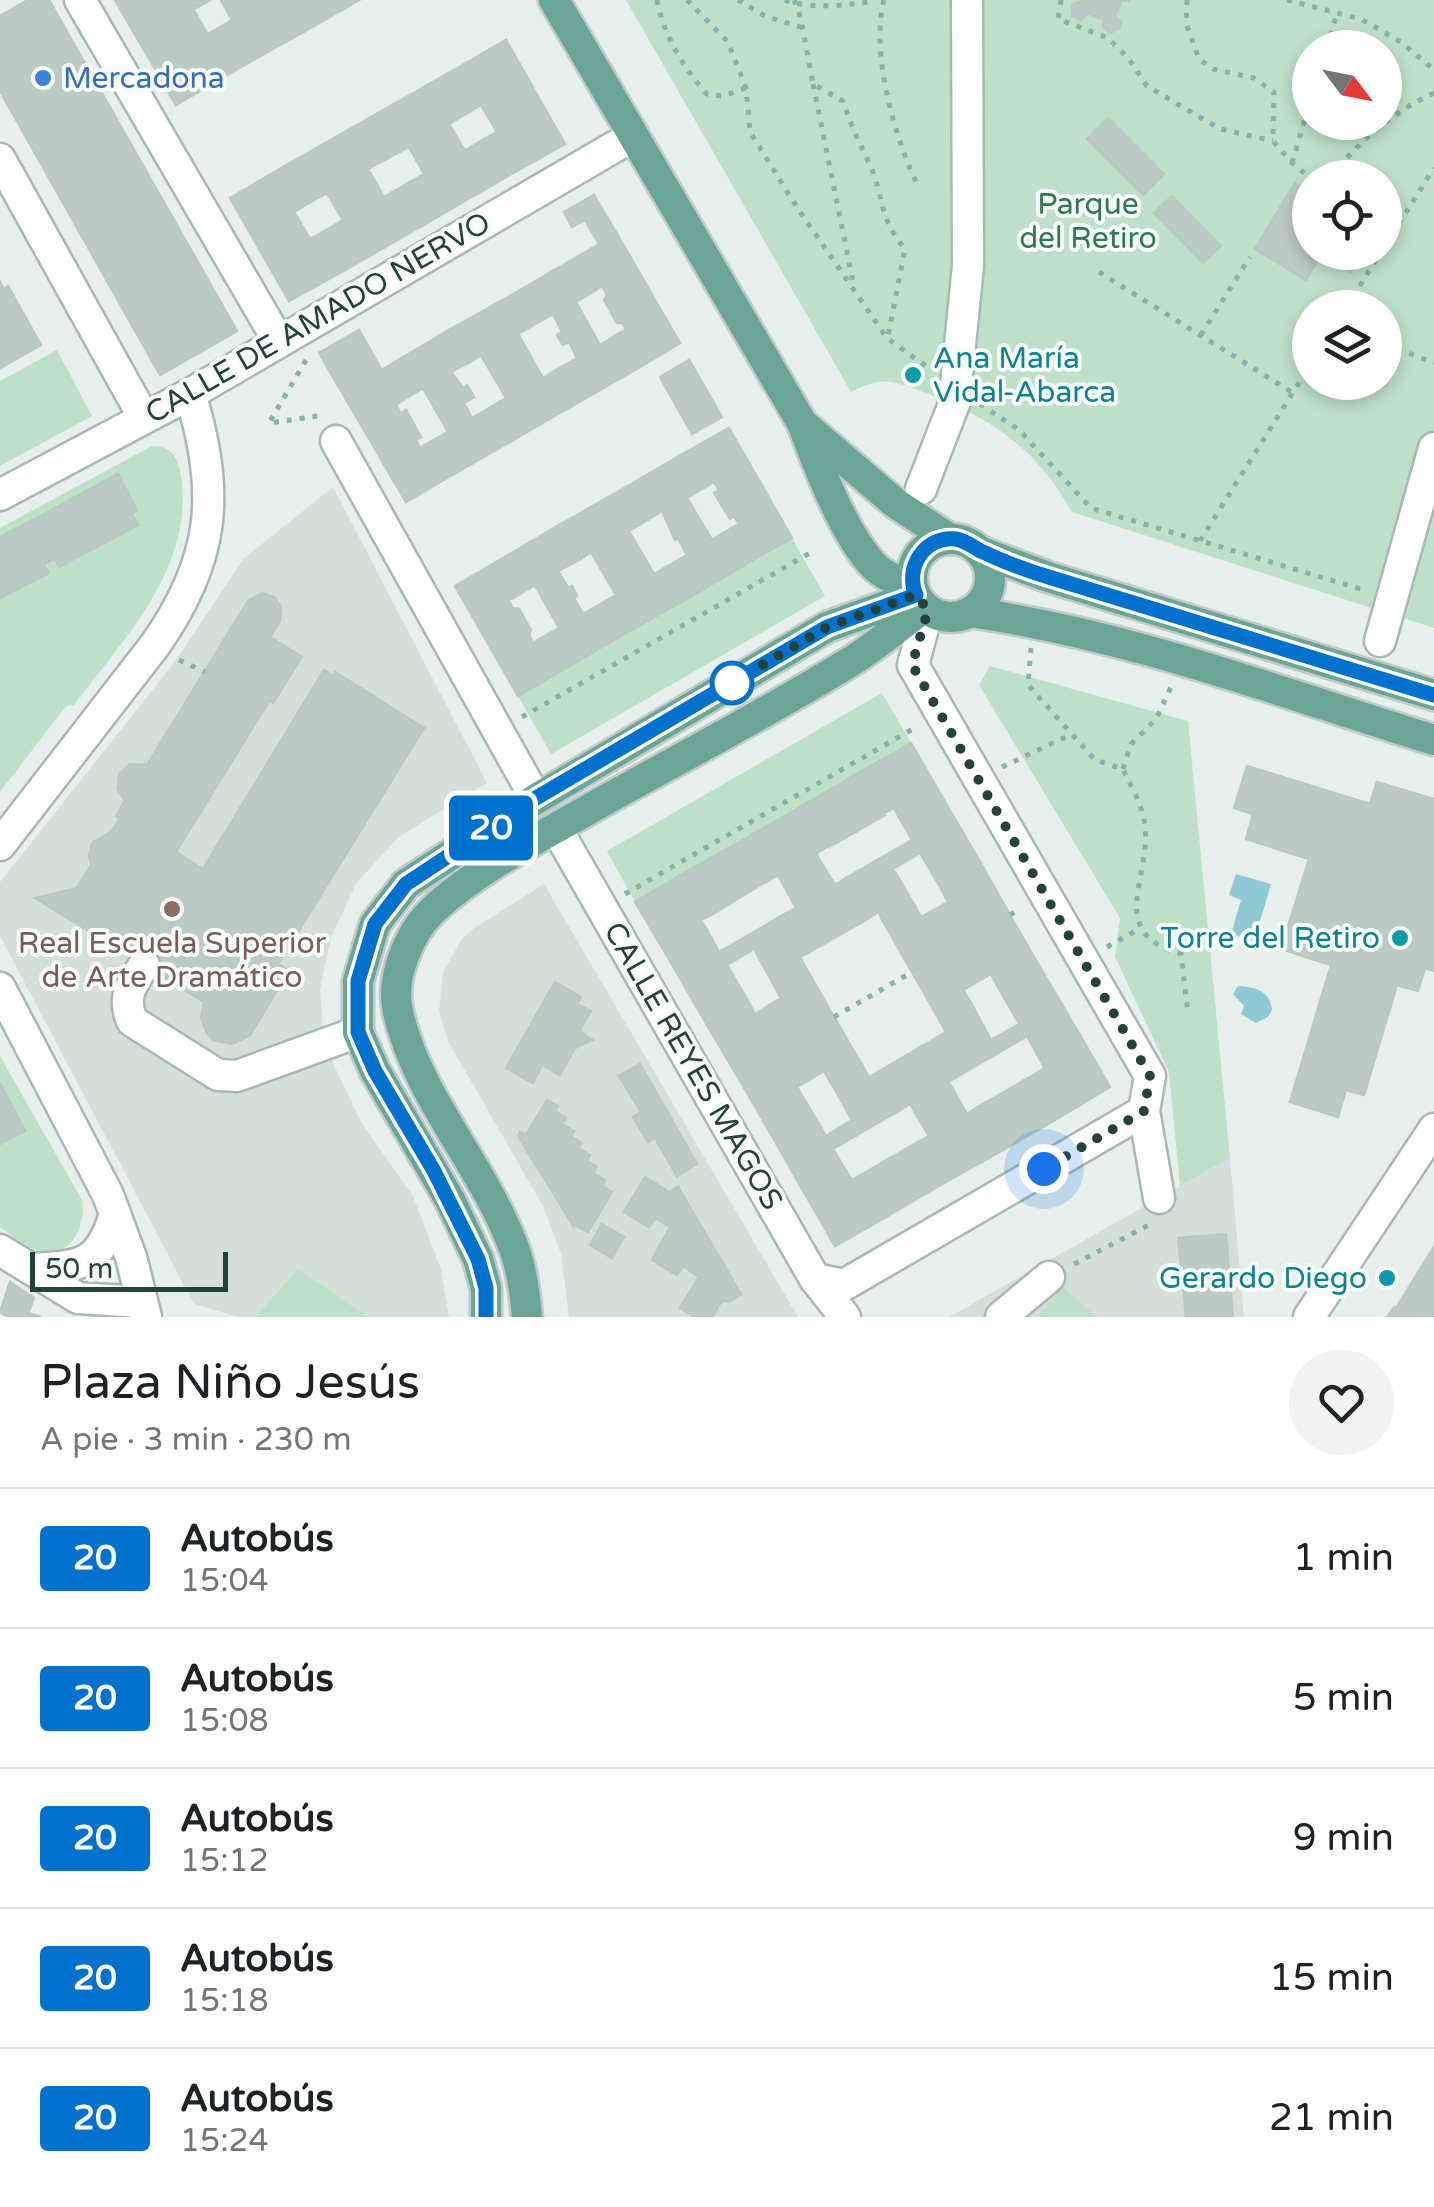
<!DOCTYPE html>
<html lang="es">
<meta charset="utf-8">
<style>
body{margin:0;font-family:"Varela Round",sans-serif;background:#f2f2f2;color:#202124;height:100vh;display:flex;flex-direction:column;font-size:38px;white-space:nowrap}
*{box-sizing:border-box;margin:0}
p{font-size:32px;color:#757577}
.icon{flex:none;width:55px;height:55px;fill:none;stroke:currentColor;stroke-width:2;stroke-linecap:round;stroke-linejoin:round}
.map{position:relative;height:1317px;overflow:hidden}
.drawer{display:flex;flex-direction:column;background:#fff;flex:1}
.drawer>*{flex:none}
.badge{padding:0 20px;border-radius:8px;font-size:35px;line-height:65px}
.needle{width:65px;rotate:122deg}
.buttons{position:absolute;left:1292px;top:30px;display:grid;gap:20px}
.buttons a{display:grid;place-items:center;width:110px;height:110px;border-radius:50%;background:#fff;box-shadow:0 5px 15px #0003;font-size:50px}
.scale{position:absolute;left:30px;bottom:25px;width:198px;box-sizing:border-box;padding-left:10px;border:5px solid #24423a;border-top:0;font-size:28px;line-height:35px;white-space:nowrap;color:#24423a;-webkit-text-stroke:8px #f7fbf9;paint-order:stroke}
.you{position:absolute;width:50px;height:50px;margin:-25px;border:8px solid #fff;border-radius:50%;background:#1a73e8;box-shadow:0 0 0 15px #1a73e833}
.map>.badge{position:absolute;translate:-50% -50%;box-shadow:0 0 0 5px #fff}
.round{display:grid;place-items:center;flex:none;width:105px;height:105px;border-radius:52px;background:#f2f2f2}
.headline{display:flex;align-items:center;justify-content:space-between;height:170px;padding:0 40px}
h1{font-size:48px;font-weight:600;line-height:75px}
ul{padding:0;list-style:none}
li{display:flex;align-items:center;gap:30px;height:140px;padding:0 40px;border-top:2px solid #e0e0e0}
li div{flex:1}
li b{display:block;font-size:38px}
li em{font-style:normal}
li .badge{min-width:110px;font-weight:700;text-align:center}
.map>svg:first-child{display:block}
.built{fill:#d4dfda}
.green{fill:#bfe0c8;fill-rule:evenodd}
.water{fill:#8ec9d4}
.building{fill:#bbcac4;stroke:#b8c9c2;stroke-width:2.5;fill-rule:evenodd}
.lines{fill:none;stroke-linecap:round;stroke-linejoin:round}
.minor-casing{stroke:#a8b8b2;stroke-width:35}
.major-casing{stroke:#c2cac8;stroke-width:35}
.path{stroke:#86b3a5;stroke-width:5;stroke-dasharray:5 8;stroke-linecap:butt}
.minor{stroke:#fff;stroke-width:30}
.major{stroke:#6aa596;stroke-width:30}
.line-casing{stroke:#fff;stroke-width:22}
.line{stroke:#0072ce;stroke-width:15}
.walk{stroke:#24423a;stroke-width:10;stroke-dasharray:0 18}
.shop-dot{fill:#3f7fe0;stroke:#f7fbf9;stroke-width:4}
.culture-dot{fill:#0f9aa8;stroke:#f7fbf9;stroke-width:4}
.stop-dot{fill:#fff;stroke:#0072ce;stroke-width:5}
.education-dot{fill:#8d6e63;stroke:#f7fbf9;stroke-width:4}
.labels{text-anchor:middle;dominant-baseline:central;stroke-width:8;stroke-linejoin:round;paint-order:stroke}
.shop-label{font-size:30px;fill:#366cbe;stroke:#f7fbf9;text-anchor:start}
.park-label{font-size:30px;fill:#2d7a4b;stroke:#f7fbf9}
.street-label{font-size:30px;fill:#24423a;stroke:#f7fbf9}
.culture-label{font-size:30px;fill:#0d838f;stroke:#f7fbf9;text-anchor:end}
.education-label{font-size:30px;fill:#785e54;stroke:#f7fbf9}
</style>
<div class="map">
<svg width="1434" height="1317" viewBox="0 0 1434 1317">
<rect width="100%" height="100%" fill="#e6efeb"/>
<g class="built">
<path d="M 333,487 L 487,783 L 400,836 L 357,882 L 331,937 L 320,989 L 324,1044 L 361,1122 L 413,1196 L 441,1269 L 449,1317 L 368,1317 L 298,1269 L 255,1317 L 238,1317 L 194,1304 L 0,936 L 0,882 L 177,659 L 243,559 Z"/>
<path d="M 544,884 L 798,1317 L 569,1317 L 561,1254 L 544,1208 L 448,1041 L 439,1011 L 443,973 L 461,940 L 474,928 Z"/>
<path d="M 1230,1158 L 1244,1317 L 949,1317 L 1159,1198 Z"/>
</g>
<g class="green">
<path d="M 626,0 L 1434,0 L 1434,628 L 1072,512 C 1037,450 996,421 931,395 C 896,382 885,374 851,392 ZM 1310,48 L 1385,48 L 1385,122 L 1310,122 ZM 1310,178 L 1385,178 L 1385,252 L 1310,252 ZM 1310,308 L 1385,308 L 1385,382 L 1310,382 Z"/>
<path d="M 57,350 L 92,416 L 0,466 L 0,381 Z"/>
<path d="M 152,446 C 171,446 178,457 181,475 C 194,568 126,636 74,705 L 66,706 L 0,792 L 0,528 Z"/>
<path d="M 792,538 L 825,596 L 551,754 L 518,696 Z"/>
<path d="M 990,666 L 1188,721 L 1230,1158 L 1180,1186 L 1169,1072 L 1115,957 L 1120,918 L 979,685 Z"/>
<path d="M 882,693 L 911,743 L 635,902 L 607,851 Z"/>
<path d="M 0,1056 L 82,1200 C 87,1227 68,1263 36,1250 C 23,1245 11,1235 0,1227 Z"/>
<path d="M 298,1269 L 368,1317 L 255,1317 Z"/>
<path d="M 1063,1287 L 1097,1317 L 1037,1317 Z"/>
</g>
<g class="water">
<path d="M 1236,874 L 1271,884 L 1254,941 L 1231,934 L 1241,900 L 1229,895 Z"/>
<path d="M 1238,986 C 1256,987 1270,991 1272,1010 L 1268,1017 L 1256,1023 L 1241,1014 L 1244,1006 L 1233,994 Z"/>
</g>
<g class="building">
<path d="M 28,0 L 49,0 L 237,331 L 160,375 L 0,91 L 0,16 Z"/>
<path d="M 115,0 L 188,0 L 230,73 L 176,105 Z"/>
<path d="M 188,0 L 210,0 L 194,9 Z"/>
<path d="M 221,0 L 299,0 L 314,26 L 230,73 L 208,34 L 232,20 Z"/>
<path d="M 299,0 L 359,0 L 314,26 Z"/>
<path d="M 1084,0 L 1130,0 L 1121,1 L 1115,16 L 1121,22 L 1120,28 L 1110,33 L 1103,27 L 1104,20 L 1088,13 L 1081,20 L 1072,16 L 1072,5 Z"/>
<path d="M 506,40 L 565,144 L 506,177 L 484,139 L 497,132 L 481,105 L 469,112 L 447,74 Z"/>
<path d="M 447,74 L 469,112 L 449,124 L 465,151 L 484,139 L 506,177 L 425,224 L 403,186 L 424,174 L 409,147 L 388,158 L 366,120 Z"/>
<path d="M 1108,118 L 1164,174 L 1143,195 L 1087,139 Z"/>
<path d="M 366,120 L 388,158 L 368,169 L 384,197 L 403,186 L 425,224 L 345,270 L 323,232 L 343,220 L 327,193 L 307,204 L 285,166 Z"/>
<path d="M 285,166 L 307,204 L 294,212 L 310,239 L 323,232 L 345,270 L 289,301 L 230,198 Z"/>
<path d="M 1295,183 L 1310,192 L 1310,247 L 1306,252 L 1318,260 L 1306,280 L 1255,249 Z"/>
<path d="M 594,195 L 617,234 L 599,244 L 585,220 L 572,227 L 564,212 Z"/>
<path d="M 1172,196 L 1221,246 L 1203,263 L 1154,213 Z"/>
<path d="M 617,234 L 680,343 L 640,367 L 620,333 L 626,330 L 623,323 L 617,323 L 604,300 L 607,295 L 602,286 L 596,290 L 577,257 Z"/>
<path d="M 1319,252 L 1363,252 L 1351,272 Z"/>
<path d="M 577,257 L 596,290 L 576,302 L 600,345 L 620,333 L 640,367 L 572,406 L 553,372 L 577,358 L 569,342 L 563,345 L 557,335 L 562,332 L 553,314 L 528,328 L 510,296 Z"/>
<path d="M 0,282 L 4,289 L 8,286 L 41,345 L 0,368 Z"/>
<path d="M 510,296 L 528,328 L 518,334 L 543,378 L 553,372 L 572,406 L 513,440 L 493,406 L 506,398 L 481,355 L 468,363 L 449,330 Z"/>
<path d="M 359,330 L 400,402 L 396,405 L 401,414 L 406,410 L 421,437 L 416,440 L 420,448 L 425,445 L 445,479 L 406,502 L 319,353 Z"/>
<path d="M 449,330 L 468,363 L 451,372 L 463,388 L 467,385 L 474,397 L 464,403 L 472,418 L 493,406 L 513,440 L 445,479 L 425,445 L 448,432 L 423,388 L 400,402 L 382,370 Z"/>
<path d="M 689,360 L 722,417 L 692,434 L 660,377 Z"/>
<path d="M 729,428 L 792,538 L 751,561 L 732,528 L 739,524 L 734,516 L 730,519 L 714,493 L 719,490 L 714,482 L 707,486 L 688,451 Z"/>
<path d="M 688,451 L 707,486 L 687,498 L 712,540 L 732,528 L 751,561 L 685,600 L 666,567 L 687,555 L 678,538 L 675,540 L 662,511 L 641,524 L 621,490 Z"/>
<path d="M 118,474 L 137,511 L 132,513 L 138,525 L 59,567 L 55,559 L 50,561 L 29,522 Z"/>
<path d="M 621,490 L 641,524 L 629,531 L 654,574 L 666,567 L 685,600 L 624,634 L 606,601 L 616,595 L 591,552 L 581,559 L 561,524 Z"/>
<path d="M 29,522 L 50,561 L 44,565 L 49,573 L 0,598 L 0,537 Z"/>
<path d="M 561,524 L 581,559 L 558,571 L 568,588 L 572,586 L 577,596 L 574,598 L 583,614 L 606,601 L 624,634 L 556,674 L 538,640 L 559,628 L 535,585 L 513,598 L 493,564 Z"/>
<path d="M 493,564 L 513,598 L 508,600 L 513,608 L 519,609 L 531,630 L 529,635 L 533,643 L 538,640 L 556,674 L 518,696 L 455,586 Z"/>
<path d="M 262,593 L 274,597 L 281,606 L 280,621 L 270,637 L 302,657 L 273,703 L 269,701 L 176,852 L 203,869 L 324,670 L 333,676 L 335,672 L 424,728 L 278,964 L 289,971 L 250,1035 L 232,1044 L 213,1040 L 207,1033 L 201,1018 L 204,1002 L 35,898 L 77,888 L 91,865 L 89,855 L 93,842 L 111,832 L 120,819 L 116,816 L 125,801 L 118,789 L 119,774 L 130,764 L 147,765 L 248,601 Z"/>
<path d="M 911,743 L 941,795 L 900,819 L 894,808 L 884,813 L 860,772 Z"/>
<path d="M 1247,766 L 1370,804 L 1377,782 L 1434,799 L 1434,971 L 1425,968 L 1418,991 L 1397,985 L 1364,1095 L 1346,1090 L 1338,1117 L 1290,1102 L 1331,965 L 1281,949 L 1309,859 L 1246,839 L 1253,814 L 1234,808 ZM 1357,925 L 1368,929 L 1363,948 L 1359,950 L 1346,947 Z"/>
<path d="M 860,772 L 885,815 L 829,847 L 804,805 Z"/>
<path d="M 941,795 L 983,867 L 942,890 L 920,853 L 893,869 L 915,906 L 884,923 L 878,912 L 869,918 L 846,878 L 912,840 L 900,819 Z"/>
<path d="M 804,805 L 828,846 L 816,854 L 835,885 L 846,878 L 869,918 L 808,953 L 785,914 L 796,908 L 778,875 L 767,881 L 743,840 Z"/>
<path d="M 743,840 L 767,881 L 711,915 L 686,872 Z"/>
<path d="M 983,867 L 1010,915 L 912,972 L 884,923 L 915,906 L 921,917 L 948,902 L 942,890 Z"/>
<path d="M 686,872 L 711,915 L 701,920 L 707,930 L 666,954 L 635,902 Z"/>
<path d="M 785,914 L 808,953 L 800,957 L 806,968 L 775,987 L 754,949 L 727,965 L 748,1001 L 707,1025 L 666,954 L 707,930 L 719,952 Z"/>
<path d="M 1010,915 L 1038,964 L 998,987 L 991,974 L 963,990 L 971,1003 L 940,1021 L 912,972 Z"/>
<path d="M 1038,964 L 1080,1035 L 1039,1058 L 1027,1036 L 960,1075 L 938,1037 L 946,1032 L 940,1021 L 971,1003 L 991,1040 L 1019,1024 L 998,987 Z"/>
<path d="M 806,968 L 834,1017 L 736,1074 L 707,1025 L 748,1001 L 755,1014 L 781,998 L 775,987 Z"/>
<path d="M 555,982 L 581,997 L 577,1004 L 591,1011 L 579,1031 L 592,1040 L 575,1048 L 560,1075 L 542,1065 L 533,1083 L 506,1068 Z"/>
<path d="M 834,1017 L 862,1065 L 831,1083 L 824,1071 L 797,1087 L 804,1099 L 764,1122 L 736,1074 Z"/>
<path d="M 1080,1035 L 1110,1087 L 1060,1117 L 1035,1074 L 1045,1068 L 1039,1058 Z"/>
<path d="M 938,1037 L 960,1075 L 949,1082 L 967,1114 L 978,1107 L 1003,1150 L 942,1184 L 918,1142 L 929,1136 L 910,1104 L 900,1110 L 878,1072 Z"/>
<path d="M 640,1064 L 697,1164 L 677,1176 L 655,1138 L 648,1142 L 633,1117 L 641,1112 L 619,1076 Z"/>
<path d="M 862,1065 L 869,1077 L 878,1072 L 900,1110 L 833,1149 L 846,1171 L 805,1194 L 764,1122 L 804,1099 L 826,1136 L 852,1120 L 831,1083 Z"/>
<path d="M 1035,1074 L 1060,1117 L 1003,1150 L 978,1107 Z"/>
<path d="M 0,1083 L 25,1131 L 0,1144 Z"/>
<path d="M 547,1100 L 558,1106 L 555,1111 L 566,1118 L 562,1124 L 574,1131 L 571,1136 L 582,1143 L 578,1148 L 590,1155 L 587,1161 L 597,1167 L 593,1173 L 605,1180 L 602,1186 L 612,1192 L 588,1232 L 575,1225 L 574,1227 L 518,1136 L 520,1132 L 526,1135 Z"/>
<path d="M 918,1142 L 942,1184 L 886,1217 L 861,1175 Z"/>
<path d="M 846,1171 L 852,1180 L 861,1175 L 886,1217 L 835,1246 L 805,1194 Z"/>
<path d="M 645,1177 L 669,1192 L 678,1187 L 741,1294 L 729,1302 L 722,1300 L 712,1317 L 695,1317 L 680,1308 L 699,1277 L 683,1266 L 677,1275 L 652,1260 L 670,1227 L 655,1218 L 649,1227 L 624,1212 Z"/>
<path d="M 602,1224 L 624,1237 L 612,1258 L 590,1245 Z"/>
<path d="M 1226,1234 L 1233,1317 L 1186,1317 L 1178,1238 Z"/>
<path d="M 1434,1247 L 1434,1317 L 1387,1317 L 1394,1307 L 1396,1308 Z"/>
<path d="M 10,1282 L 34,1298 L 28,1313 L 41,1317 L 9,1317 L 0,1312 Z"/>
</g>
<g class="lines">
<defs>
<g id="minor">
<path d="M 80,0 L 279,342"/>
<path d="M 0,159 L 144,418"/>
<path d="M 336,441 L 536,799"/>
<path d="M 921,489 L 954,404 L 968,266 L 967,0"/>
<path d="M 0,495 L 190,394 L 633,136"/>
<path d="M 928,610 L 913,665 L 1150,1076 L 1144,1111 L 1159,1198"/>
<path d="M 1380,641 L 1434,448"/>
<path d="M 556,828 L 815,1279 L 844,1285 L 1144,1111"/>
<path d="M 0,845 L 155,645 C 215,560 221,492 190,394"/>
<path d="M 144,965 C 131,985 122,997 132,1021 L 218,1075 L 237,1076 L 358,1032"/>
<path d="M 0,988 L 108,1195 L 131,1257 L 146,1317"/>
<path d="M 0,1250 L 78,1298 L 142,1302"/>
<path d="M 31,1269 C 82,1266 99,1266 115,1214"/>
<path d="M 815,1279 L 845,1317"/>
<path d="M 1001,1317 L 1049,1277"/>
<path d="M 1309,1317 L 1434,1129"/>
</g>
<g id="major">
<path d="M 554,0 L 802,423 C 818,465 842,531 873,565 C 882,575 901,582 913,589"/>
<path d="M 804,425 L 895,503 L 950,539"/>
<circle cx="951" cy="578" r="39"/>
<path d="M 979,551 L 1048,577 L 1434,695"/>
<path d="M 969,612 C 1127,634 1282,693 1434,740"/>
<path d="M 486,1317 L 486,1288 L 478,1259 L 450,1200 L 375,1071 L 358,1032 L 358,981 L 375,924 L 406,884 L 536,799 L 827,627 L 916,595"/>
<path d="M 527,1317 C 525,1294 521,1264 512,1243 C 481,1163 417,1096 398,1012 C 390,978 409,932 434,909 C 482,865 545,835 600,803 C 682,757 765,714 845,665 C 873,649 899,626 925,607"/>
</g>
</defs>
<use href="#minor" class="minor-casing"/>
<use href="#major" class="major-casing"/>
<g class="path">
<path d="M 657,0 C 663,34 684,69 707,94 L 723,96 L 746,88"/>
<path d="M 687,0 L 728,42 L 746,88 L 750,132 L 798,209 L 887,338 L 930,369"/>
<path d="M 738,0 L 765,16 L 803,28"/>
<path d="M 785,0 C 806,9 853,6 875,0"/>
<path d="M 794,0 L 801,19 L 813,84 L 843,101 C 850,123 858,140 868,161 C 885,195 876,214 905,249 L 888,336"/>
<path d="M 884,0 C 870,51 895,141 919,188"/>
<path d="M 1061,0 L 1058,19 L 1108,38 L 1129,59 L 1147,86 L 1220,129 L 1273,141"/>
<path d="M 1187,0 L 1186,23 L 1199,59 L 1213,69 L 1254,78 L 1274,92 L 1273,141 L 1292,163 L 1310,178"/>
<path d="M 1287,0 L 1361,19 L 1401,42 L 1434,70"/>
<path d="M 1326,48 L 1337,13"/>
<path d="M 813,84 L 853,282"/>
<path d="M 1292,163 L 1310,102"/>
<path d="M 1331,178 C 1357,142 1394,111 1434,93"/>
<path d="M 1385,246 L 1434,168"/>
<path d="M 1099,272 L 1293,393"/>
<path d="M 1346,308 L 1381,252"/>
<path d="M 1201,335 L 1250,257"/>
<path d="M 1385,344 L 1434,363"/>
<path d="M 306,360 L 269,423 L 325,415"/>
<path d="M 980,404 L 1019,430 L 1091,508 L 1364,590"/>
<path d="M 1200,541 L 1310,365"/>
<path d="M 1031,648 L 1028,685 L 1095,760 L 1123,769 C 1130,785 1141,802 1144,820 C 1155,874 1102,932 1181,954 L 1188,1013"/>
<path d="M 179,660 L 205,672"/>
<path d="M 522,717 L 810,553"/>
<path d="M 1002,767 L 1072,734"/>
<path d="M 1123,769 L 1131,744 L 1156,719 L 1171,687"/>
<path d="M 625,894 L 918,726"/>
<path d="M 1010,915 L 1021,908"/>
<path d="M 1107,947 L 1139,929"/>
<path d="M 834,1017 L 912,972"/>
<path d="M 1074,1264 L 1153,1223"/>
</g>
<use href="#minor" class="minor"/>
<use href="#major" class="major"/>
</g>
<g class="lines">
<defs>
<path id="line" d="M 486,1317 L 486,1288 L 478,1259 L 434,1171 L 375,1071 L 358,1032 L 358,981 L 375,924 L 406,884 L 536,798 L 827,627 L 916,595 C 904,568 925,535 956,539 C 967,541 974,548 983,552 C 1006,563 1031,572 1055,579 C 1181,618 1308,656 1434,695"/>
</defs>
<use href="#line" class="line-casing"/>
<use href="#line" class="line"/>
<path class="walk" d="M 732,683 L 827,627 L 916,595 L 928,610 L 912,665 L 1150,1076 L 1144,1111 L 1044,1169"/>
</g>
<circle class="shop-dot" cx="43" cy="78" r="10"/>
<g class="culture-dot">
<circle cx="913" cy="375" r="10"/>
<circle cx="1400" cy="938" r="10"/>
<circle cx="1387" cy="1278" r="10"/>
</g>
<circle class="stop-dot" cx="732" cy="683" r="20"/>
<circle class="education-dot" cx="172" cy="909" r="10"/>
<g class="labels">
<g class="shop-label">
<text x="63" y="78">Mercadona</text>
</g>
<g class="park-label">
<text x="1088" y="204">Parque<tspan x="1088" dy="34">del Retiro</tspan></text>
</g>
<g class="street-label">
<text transform="translate(318 318) rotate(-30)">CALLE DE AMADO NERVO</text>
<text transform="translate(693 1066) rotate(60)">CALLE REYES MAGOS</text>
</g>
<g class="culture-label">
<text x="933" y="358" text-anchor="start">Ana María<tspan x="933" dy="34">Vidal-Abarca</tspan></text>
<text x="1380" y="938">Torre del Retiro</text>
<text x="1367" y="1278">Gerardo Diego</text>
</g>
<g class="education-label">
<text x="172" y="943">Real Escuela Superior<tspan x="172" dy="34">de Arte Dramático</tspan></text>
</g>
</g>
</svg>
<div class="buttons">
<a><svg class="needle" viewBox="-14 -14 28 28"><path d="M0-13l5 13h-10z" fill="#e53935"/><path d="M0 13l5-13h-10z" fill="#757577"/></svg></a>
<a><svg class="icon" aria-label="locate" viewBox="0 0 24 24"><circle cx="12" cy="12" r="6"/><path d="M12 2v4M12 18v4M2 12h4M18 12h4"/></svg></a>
<a><svg class="icon" aria-label="layers" viewBox="0 0 24 24"><path d="M12 4l9 5-9 5-9-5zM3 14l9 5 9-5"/></svg></a>
</div>
<div class="scale">50 m</div>
<div class="you" style="left:1044px;top:1169px"></div>
<b class="badge" style="left:491px;top:828px;background:#0072ce;color:#fff">20</b>
</div>
<section class="drawer">
<div class="headline"><div><h1>Plaza Niño Jesús</h1><p>A pie · 3 min · 230 m</p></div><a class="round"><svg class="icon" aria-label="heart" viewBox="0 0 24 24"><path d="M12 20l-8-8c-3-5 5-10 8-4 3-6 11-1 8 4z"/></svg></a></div>
<ul>
<li><span class="badge" style="background:#0072ce;color:#fff">20</span><div><b>Autobús</b><p>15:04</p></div><em>1 min</em></li>
<li><span class="badge" style="background:#0072ce;color:#fff">20</span><div><b>Autobús</b><p>15:08</p></div><em>5 min</em></li>
<li><span class="badge" style="background:#0072ce;color:#fff">20</span><div><b>Autobús</b><p>15:12</p></div><em>9 min</em></li>
<li><span class="badge" style="background:#0072ce;color:#fff">20</span><div><b>Autobús</b><p>15:18</p></div><em>15 min</em></li>
<li><span class="badge" style="background:#0072ce;color:#fff">20</span><div><b>Autobús</b><p>15:24</p></div><em>21 min</em></li>
</ul>
</section>
